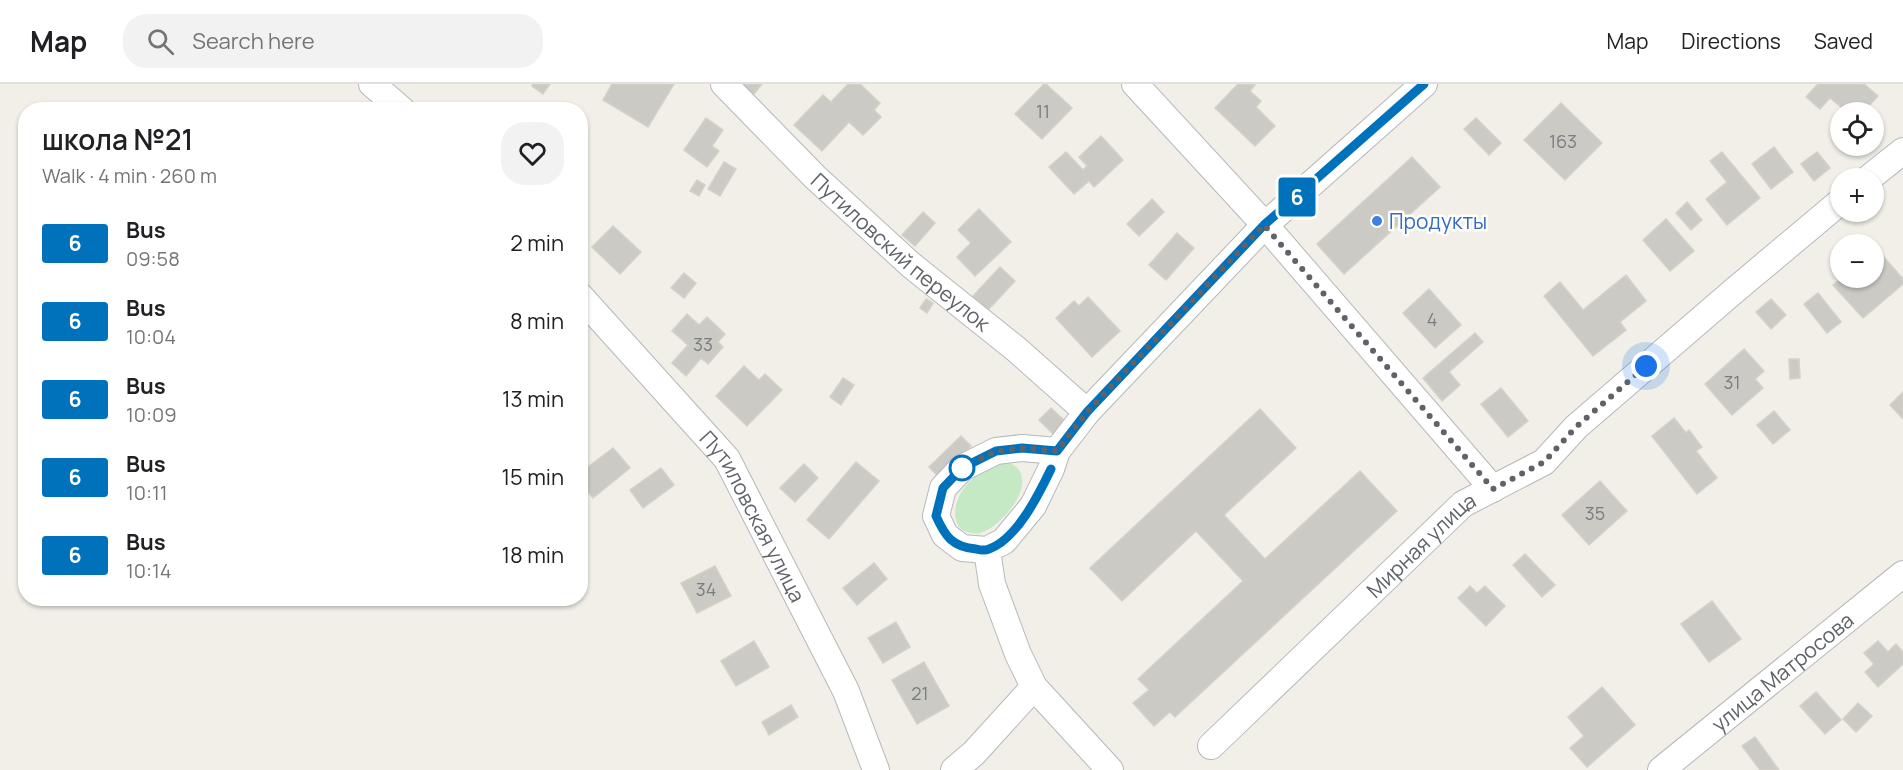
<!DOCTYPE html>
<meta charset="utf-8">
<style>
body{margin:0;font-family:Manrope,sans-serif;background:#f2f2f2;color:#202124;height:100vh;display:flex;flex-direction:column;font-size:22px;white-space:nowrap}
*{box-sizing:border-box;margin:0}
p{font-size:20px;color:#757577}
.icon{flex:none;width:33px;height:33px;fill:none;stroke:currentColor;stroke-width:2;stroke-linecap:round;stroke-linejoin:round}
.map{position:relative;flex:1;overflow:hidden}
.panel{position:absolute;left:18px;top:18px;width:570px;height:504px;display:flex;flex-direction:column;background:#fff;border-radius:24px;box-shadow:0 2px 4px #0004}
.panel>*{flex:none}
.badge{padding:0 12px;border-radius:4px;font-size:21px;line-height:39px}
.controls{position:absolute;left:1830px;top:18px;display:grid;gap:12px}
.controls a{display:grid;place-items:center;width:54px;height:54px;border-radius:50%;background:#fff;box-shadow:0 2px 4px #0004;font-size:30px}
.you{position:absolute;width:30px;height:30px;margin:-15px;border:4px solid #fff;border-radius:50%;background:#1a73e8;box-shadow:0 0 0 9px #1a73e833}
.map>.badge{position:absolute;translate:-50% -50%;box-shadow:0 0 0 3px #fff}
.round{display:grid;place-items:center;flex:none;width:63px;height:63px;border-radius:24px;background:#f2f2f2}
.headline{display:flex;align-items:center;justify-content:space-between;height:102px;padding:0 24px}
h1{font-size:28px;font-weight:600;line-height:45px}
ul{padding:0;list-style:none}
li{display:flex;align-items:center;gap:18px;height:78px;padding:0 24px}
li div{flex:1}
li b{display:block;font-size:22px}
li em{font-style:normal}
li .badge{min-width:66px;font-weight:700;text-align:center}
header{display:flex;align-items:center;gap:36px;box-sizing:border-box;height:84px;padding:0 30px;background:#fff;border-bottom:2px solid #e0e0e0}
header strong{font-size:28px}
nav{display:flex;gap:33px;margin-inline-start:auto;font-size:21px}
.search{width:420px;height:54px;background:#f2f2f2;display:flex;align-items:center;gap:15px;box-sizing:border-box;padding:0 21px;border-radius:24px;color:#757577;font-size:22px}
.map>svg:first-child{display:block}
.green{fill:#c5e8c5}
.building{fill:#cccac5;stroke:#d6d1c6;stroke-width:1.5}
.lines{fill:none;stroke-linecap:round;stroke-linejoin:round}
.minor-casing{stroke:#b5b8bc;stroke-width:28}
.minor{stroke:#fff;stroke-width:26}
.line-casing{stroke:#fff;stroke-width:14}
.line{stroke:#0072bc;stroke-width:9}
.walk{stroke:#5f6368;stroke-width:6;stroke-dasharray:0 10.8}
.shop-dot{fill:#3f7fe0;stroke:#fff;stroke-width:2}
.stop-dot{fill:#fff;stroke:#0072bc;stroke-width:3}
.labels{text-anchor:middle;dominant-baseline:central;stroke-width:5;stroke-linejoin:round;paint-order:stroke}
.number-label{font-size:18px;fill:#7a7d7f}
.shop-label{font-size:21px;fill:#366cbe;stroke:#fff;text-anchor:start}
.street-label{font-size:21px;fill:#5f6368;stroke:#fff}
</style>
<header>
<strong>Map</strong>
<div class="search"><svg class="icon" aria-label="search" viewBox="0 0 24 24"><circle cx="10" cy="10" r="6"/><path d="M15 15l6 6"/></svg>Search here</div>
<nav><a>Map</a><a>Directions</a><a>Saved</a></nav>
</header>
<div class="map">
<svg width="1903" height="686" viewBox="0 0 1903 686">
<rect width="100%" height="100%" fill="#f1efe8"/>
<path class="green" d="M 1007,378 C 1045,391 1003,443 980,449 C 979,450 973,449 971,449 C 965,448 959,445 957,439 C 947,410 981,382 1007,378 Z"/>
<g class="building">
<path d="M 533,0 L 550,0 L 543,10 L 532,2 Z"/>
<path d="M 612,0 L 674,0 L 648,43 L 603,16 Z"/>
<path d="M 736,0 L 762,0 L 749,16 Z"/>
<path d="M 848,0 L 860,0 L 880,19 L 874,26 L 881,33 L 863,51 L 849,38 L 822,67 L 794,41 L 823,11 L 831,18 Z"/>
<path d="M 1044,0 L 1046,0 L 1072,24 L 1042,55 L 1015,30 Z"/>
<path d="M 1238,0 L 1255,1 L 1250,7 L 1261,17 L 1256,23 L 1275,42 L 1255,62 L 1215,24 Z"/>
<path d="M 1818,0 L 1864,0 L 1878,12 L 1863,28 L 1847,28 L 1830,14 L 1820,25 L 1806,13 Z"/>
<path d="M 1561,19 L 1602,59 L 1565,96 L 1524,56 Z"/>
<path d="M 706,34 L 723,46 L 712,62 L 719,67 L 707,83 L 684,66 Z"/>
<path d="M 1476,34 L 1501,59 L 1489,71 L 1464,45 Z"/>
<path d="M 1101,52 L 1123,76 L 1094,103 L 1089,97 L 1074,110 L 1049,83 L 1066,68 L 1083,86 L 1087,82 L 1079,73 Z"/>
<path d="M 1774,63 L 1793,88 L 1771,105 L 1752,80 Z"/>
<path d="M 1722,68 L 1760,114 L 1727,141 L 1706,115 L 1727,98 L 1710,77 Z"/>
<path d="M 1817,68 L 1830,84 L 1814,97 L 1801,80 Z"/>
<path d="M 1412,73 L 1440,103 L 1344,190 L 1317,160 Z"/>
<path d="M 724,78 L 736,85 L 720,112 L 708,105 Z"/>
<path d="M 697,96 L 705,101 L 699,112 L 690,107 Z"/>
<path d="M 1152,115 L 1164,128 L 1139,152 L 1127,140 Z"/>
<path d="M 1687,118 L 1702,136 L 1691,146 L 1676,129 Z"/>
<path d="M 979,125 L 1011,158 L 975,192 L 957,173 L 971,159 L 958,146 Z"/>
<path d="M 923,128 L 935,139 L 915,162 L 902,151 Z"/>
<path d="M 1666,135 L 1694,167 L 1670,187 L 1643,156 Z"/>
<path d="M 613,142 L 641,168 L 620,190 L 592,163 Z"/>
<path d="M 1177,149 L 1194,164 L 1166,196 L 1149,181 Z"/>
<path d="M 1881,170 L 1903,195 L 1903,200 L 1863,234 L 1833,201 L 1842,194 L 1874,194 L 1874,176 Z"/>
<path d="M 1000,183 L 1015,197 L 988,226 L 973,212 Z"/>
<path d="M 684,189 L 696,199 L 684,214 L 671,204 Z"/>
<path d="M 1626,191 L 1646,217 L 1620,238 L 1626,246 L 1593,272 L 1544,212 L 1560,198 L 1583,226 Z"/>
<path d="M 1429,205 L 1461,241 L 1435,264 L 1403,229 Z"/>
<path d="M 1818,209 L 1841,238 L 1827,249 L 1804,220 Z"/>
<path d="M 1088,213 L 1120,247 L 1092,273 L 1056,234 L 1074,217 L 1079,222 Z"/>
<path d="M 926,215 L 933,219 L 927,229 L 920,224 Z"/>
<path d="M 1771,215 L 1786,231 L 1771,245 L 1756,228 Z"/>
<path d="M 687,230 L 699,241 L 707,233 L 725,250 L 718,258 L 723,263 L 708,280 L 701,274 L 686,292 L 672,279 L 688,261 L 672,247 Z"/>
<path d="M 1475,249 L 1483,258 L 1449,288 L 1460,301 L 1442,317 L 1423,294 Z"/>
<path d="M 1744,265 L 1764,287 L 1755,295 L 1763,304 L 1732,331 L 1705,300 Z"/>
<path d="M 1789,275 L 1799,275 L 1800,294 L 1790,295 Z"/>
<path d="M 744,282 L 759,296 L 765,290 L 782,306 L 747,342 L 716,312 Z"/>
<path d="M 843,294 L 854,301 L 841,321 L 830,313 Z"/>
<path d="M 1501,304 L 1528,337 L 1508,353 L 1481,320 Z"/>
<path d="M 1903,308 L 1903,335 L 1890,321 Z"/>
<path d="M 1051,324 L 1065,337 L 1053,350 L 1039,336 Z"/>
<path d="M 1260,325 L 1296,364 L 1224,431 L 1265,475 L 1360,387 L 1397,427 L 1175,633 L 1170,628 L 1154,642 L 1133,619 L 1149,606 L 1138,595 L 1243,497 L 1196,447 L 1122,517 L 1090,484 Z"/>
<path d="M 1774,327 L 1790,346 L 1773,360 L 1757,341 Z"/>
<path d="M 1674,334 L 1686,349 L 1689,346 L 1702,363 L 1696,367 L 1717,394 L 1697,410 L 1652,352 Z"/>
<path d="M 961,352 L 971,362 L 939,393 L 929,383 Z"/>
<path d="M 613,364 L 630,384 L 593,414 L 580,397 L 580,389 Z"/>
<path d="M 856,378 L 879,397 L 829,455 L 807,436 Z"/>
<path d="M 804,380 L 818,394 L 795,418 L 780,404 Z"/>
<path d="M 661,384 L 674,401 L 643,424 L 630,406 Z"/>
<path d="M 1600,397 L 1627,427 L 1589,461 L 1562,431 Z"/>
<path d="M 1525,470 L 1555,501 L 1542,513 L 1513,481 Z"/>
<path d="M 874,479 L 887,495 L 857,521 L 843,504 Z"/>
<path d="M 715,482 L 731,512 L 697,529 L 681,499 Z"/>
<path d="M 1470,502 L 1477,509 L 1485,502 L 1505,522 L 1486,542 L 1458,514 Z"/>
<path d="M 1712,517 L 1741,555 L 1709,578 L 1681,540 Z"/>
<path d="M 896,538 L 910,563 L 883,579 L 868,554 Z"/>
<path d="M 754,557 L 769,583 L 736,602 L 721,577 Z"/>
<path d="M 1878,557 L 1888,568 L 1896,560 L 1903,568 L 1903,580 L 1878,603 L 1865,588 L 1874,580 L 1864,569 Z"/>
<path d="M 924,578 L 949,622 L 917,640 L 892,596 Z"/>
<path d="M 1602,603 L 1635,641 L 1587,683 L 1570,664 L 1584,652 L 1568,633 Z"/>
<path d="M 1816,608 L 1841,636 L 1825,650 L 1800,622 Z"/>
<path d="M 1858,619 L 1872,632 L 1856,648 L 1843,635 Z"/>
<path d="M 791,621 L 798,633 L 769,651 L 762,638 Z"/>
<path d="M 1755,653 L 1779,686 L 1760,686 L 1742,662 Z"/>
</g>
<g class="lines">
<defs>
<g id="minor">
<path d="M 372,0 L 402,26"/>
<path id="s1" d="M 724,0 L 815,93 L 911,181 L 1016,265 L 1087,328"/>
<path d="M 1135,0 L 1265,141 L 1493,405"/>
<path d="M 1869,94 L 1903,67"/>
<path id="s2" d="M 580,212 L 727,375 L 846,607 L 876,686"/>
<path d="M 1057,367 L 1022,364 L 996,367 L 962,384 L 943,404 L 936,432 L 945,451 L 962,464 L 987,466 L 1004,457 L 1033,422 L 1051,385 L 1057,367 L 1087,328 L 1265,141 L 1424,0"/>
<path d="M 987,466 L 992,500 L 1018,570 L 1034,603 L 1110,686"/>
<path id="s3" d="M 1211,662 L 1463,420 L 1544,378 L 1576,343 L 1735,206 L 1840,118"/>
<path d="M 954,686 L 974,669 L 1034,603"/>
<path id="s4" d="M 1661,686 L 1903,490"/>
</g>
</defs>
<use href="#minor" class="minor-casing"/>
<use href="#minor" class="minor"/>
</g>
<g class="lines">
<defs>
<path id="line" d="M 1051,385 C 1039,410 1017,455 989,465 C 985,467 980,466 976,465 C 952,463 945,452 936,432 L 943,404 L 962,384 L 996,367 L 1022,364 L 1057,367 L 1087,328 L 1264,141 L 1424,0"/>
</defs>
<use href="#line" class="line-casing"/>
<use href="#line" class="line"/>
<path class="walk" d="M 962,384 L 996,367 L 1022,364 L 1057,367 L 1087,328 L 1264,141 L 1493,405 L 1544,378 L 1576,343 L 1646,282"/>
</g>
<circle class="shop-dot" cx="1377" cy="137" r="6"/>
<circle class="stop-dot" cx="962" cy="384" r="12"/>
<g class="labels">
<g class="number-label">
<text x="1043" y="27">11</text>
<text x="1563" y="57">163</text>
<text x="1432" y="235">4</text>
<text x="703" y="260">33</text>
<text x="1732" y="298">31</text>
<text x="1595" y="429">35</text>
<text x="706" y="505">34</text>
<text x="920" y="609">21</text>
</g>
<g class="shop-label">
<text x="1389" y="137">Продукты</text>
</g>
<g class="street-label">
<text stroke="none"><textPath href="#s1" startOffset="244">Путиловский переулок</textPath></text>
<text stroke="none"><textPath href="#s2" startOffset="282">Путиловская улица</textPath></text>
<text stroke="none"><textPath href="#s3" startOffset="291">Мирная улица</textPath></text>
<text stroke="none"><textPath href="#s4" startOffset="156">улица Матросова</textPath></text>
</g>
</g>
</svg>
<div class="controls">
<a><svg class="icon" aria-label="locate" viewBox="0 0 24 24"><circle cx="12" cy="12" r="6"/><path d="M12 2v4M12 18v4M2 12h4M18 12h4"/></svg></a>
<a>+</a>
<a>−</a>
</div>
<div class="you" style="left:1646px;top:282px"></div>
<b class="badge" style="left:1297px;top:113px;background:#0072bc;color:#fff">6</b>
<section class="panel">
<div class="headline"><div><h1>школа №21</h1><p>Walk · 4 min · 260 m</p></div><a class="round"><svg class="icon" aria-label="heart" viewBox="0 0 24 24"><path d="M12 20l-8-8c-3-5 5-10 8-4 3-6 11-1 8 4z"/></svg></a></div>
<ul>
<li><span class="badge" style="background:#0072bc;color:#fff">6</span><div><b>Bus</b><p>09:58</p></div><em>2 min</em></li>
<li><span class="badge" style="background:#0072bc;color:#fff">6</span><div><b>Bus</b><p>10:04</p></div><em>8 min</em></li>
<li><span class="badge" style="background:#0072bc;color:#fff">6</span><div><b>Bus</b><p>10:09</p></div><em>13 min</em></li>
<li><span class="badge" style="background:#0072bc;color:#fff">6</span><div><b>Bus</b><p>10:11</p></div><em>15 min</em></li>
<li><span class="badge" style="background:#0072bc;color:#fff">6</span><div><b>Bus</b><p>10:14</p></div><em>18 min</em></li>
</ul>
</section>
</div>
